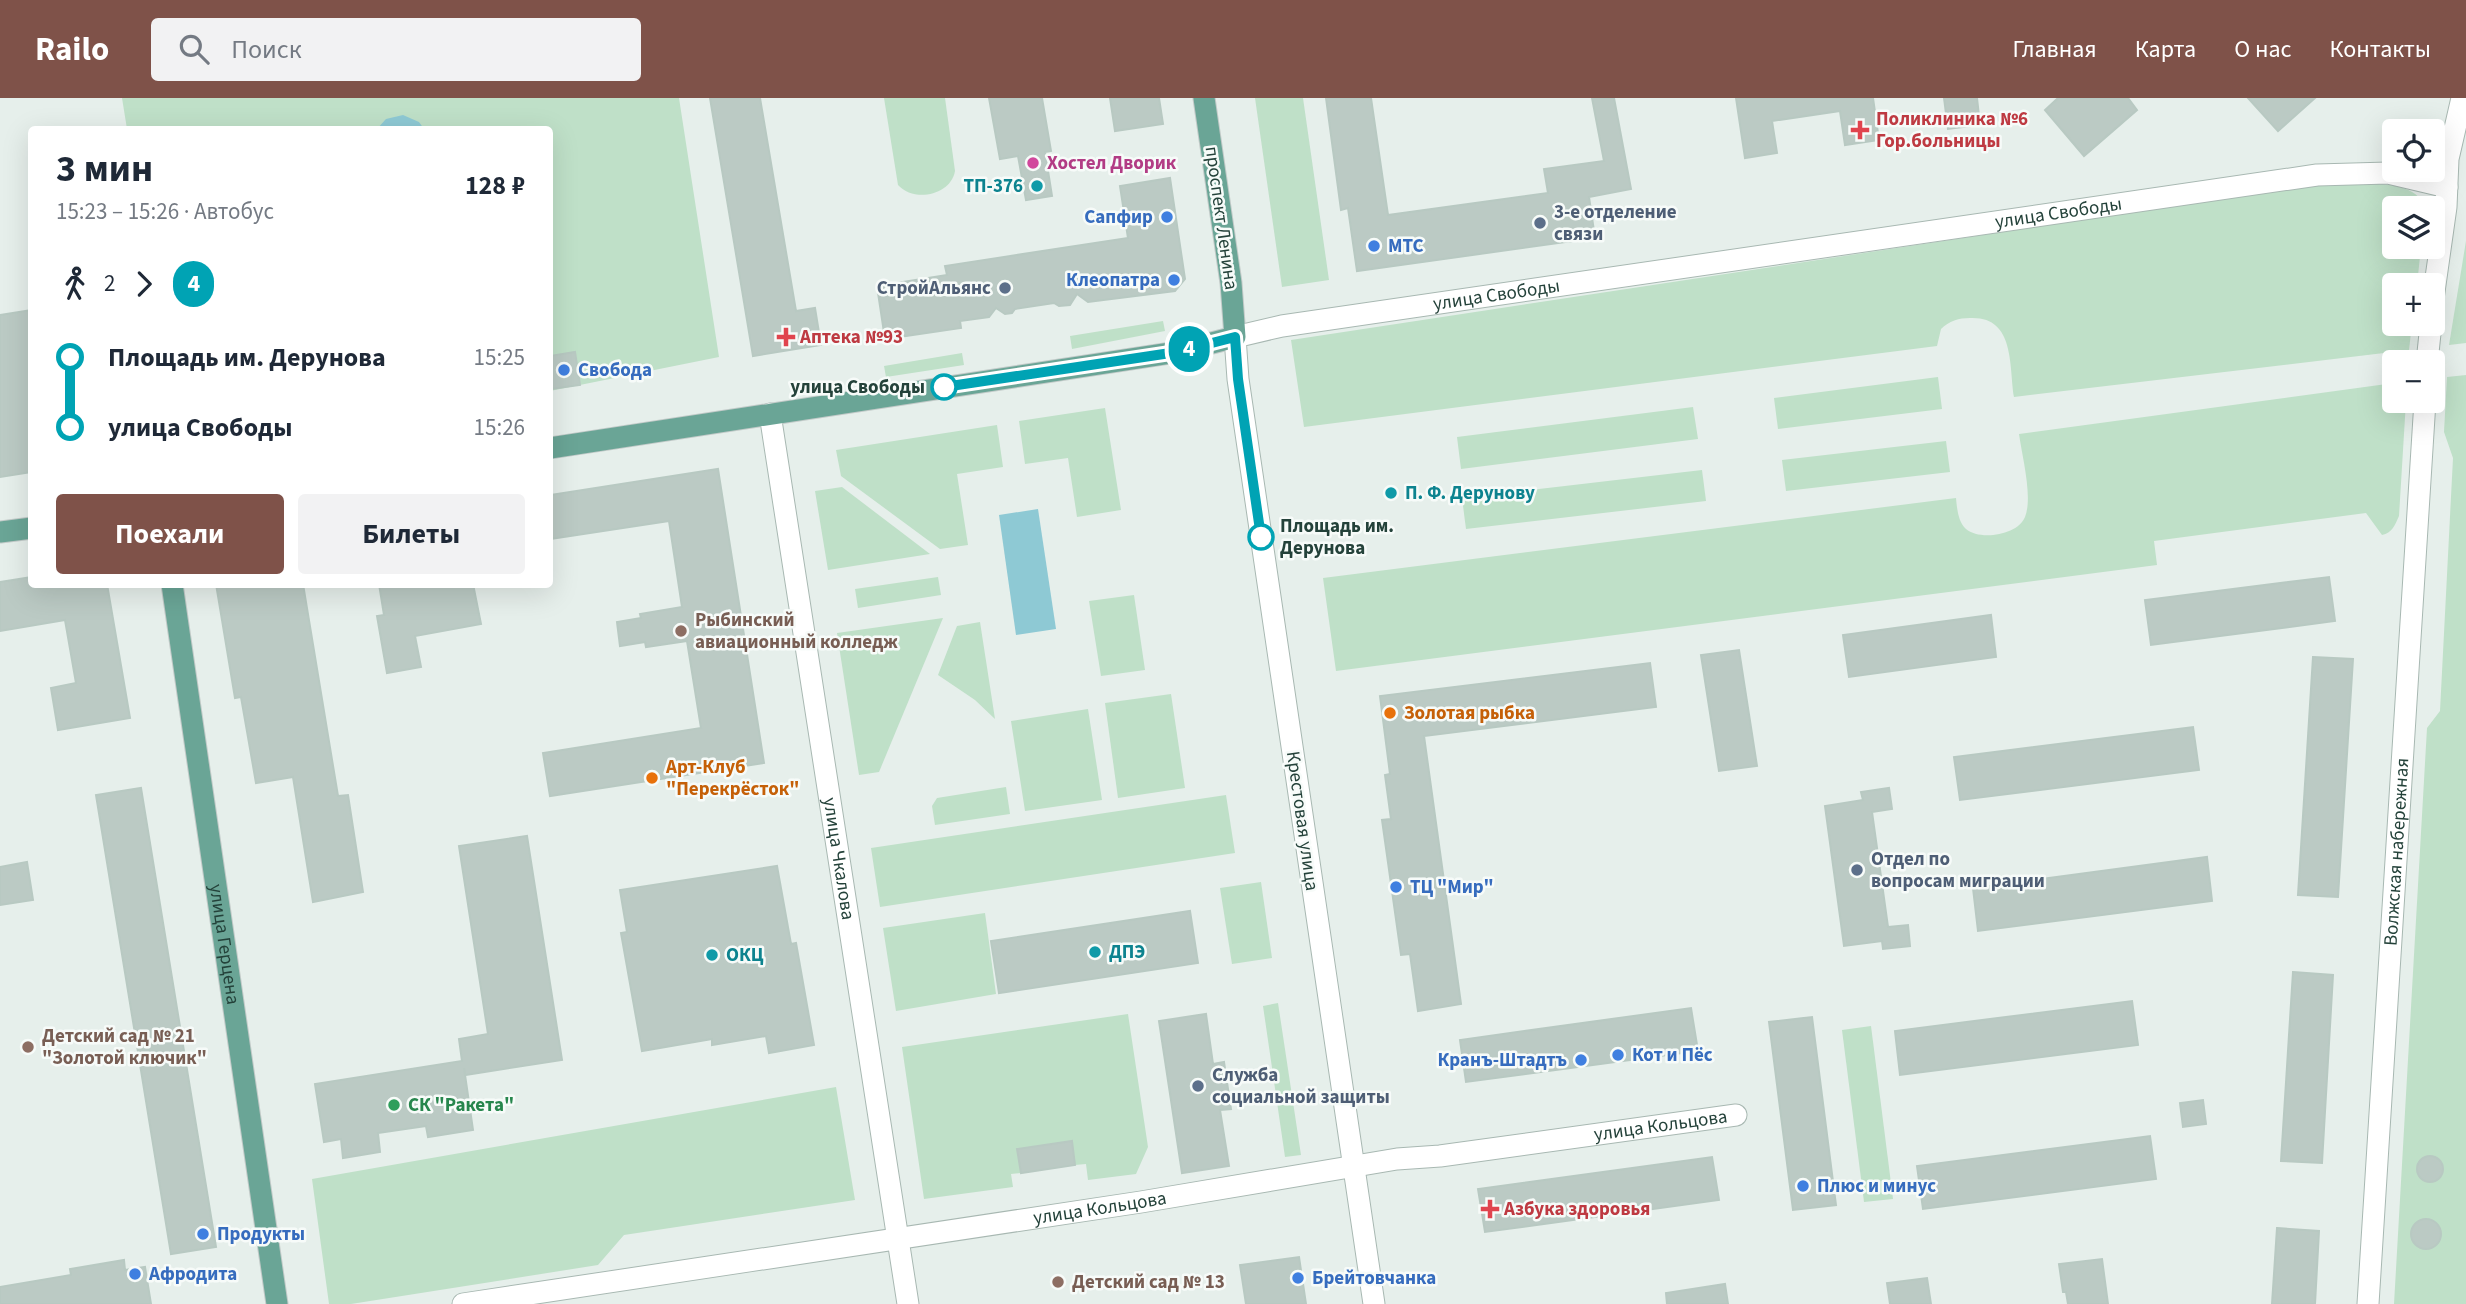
<!DOCTYPE html>
<html lang="ru">
<meta charset="utf-8">
<style>
body{margin:0;font-family:"Source Sans 3",sans-serif;background:#f2f2f3;color:#1f2937;height:100vh;display:flex;flex-direction:column;font-size:26px;white-space:nowrap}
*{box-sizing:border-box;margin:0}
p{font-size:23px;color:#747a83}
.icon{flex:none;width:38px;height:38px;fill:none;stroke:currentColor;stroke-width:2;stroke-linecap:round;stroke-linejoin:round}
.map{position:relative;flex:1;overflow:hidden}
.side{position:absolute;left:28px;top:28px;width:525px;height:462px;display:flex;flex-direction:column;background:#fff;border-radius:7px;box-shadow:0 7px 28px #0002}
.side>*{flex:none}
.badge{padding:0 14px;border-radius:23px;font-size:24px;line-height:46px}
.tools{position:absolute;left:2382px;top:21px;display:grid;gap:14px}
.tools a{display:grid;place-items:center;width:63px;height:63px;border-radius:7px;background:#fff;box-shadow:0 7px 28px #0002;font-size:35px}
.map>.badge{position:absolute;translate:-50% -50%;box-shadow:0 0 0 4px #fff}
.legs{display:flex;align-items:center;gap:10px;height:77px;padding:0 28px;font-size:23px}
.legs p{margin-inline-start:auto}
.headline{display:flex;align-items:center;justify-content:space-between;height:119px;padding:0 28px}
h1{font-size:38px;font-weight:700;line-height:52px}
.primary-button{display:flex;gap:14px;margin-top:auto;padding:14px 28px}
.primary-button a{flex:1;height:80px;border-radius:7px;background:#7f5249;color:#fff;font-size:28px;font-weight:700;line-height:80px;text-align:center}
.primary-button a+a{background:#f2f2f3;color:#1f2937}
ul{padding:0 28px;list-style:none}
li{display:flex;align-items:center;gap:24px;height:70px;font-size:26px}
li i{display:grid;place-items:center;width:10px;height:100%;margin:0 9px;background:currentColor}
li i::after{content:'';width:18px;height:18px;margin:-9px;border:5px solid;border-radius:50%;background:#fff}
li p{margin-inline-start:auto}
li:first-child i{background:linear-gradient(#0000 50%,currentColor 0)}
li:last-child i{background:linear-gradient(currentColor 50%,#0000 0)}
header{display:flex;align-items:center;gap:42px;box-sizing:border-box;height:98px;padding:0 35px;background:#7f5249;color:#fff}
header strong{font-size:33px}
nav{display:flex;gap:38px;margin-inline-start:auto;font-size:24px}
.search{width:490px;height:63px;background:#f2f2f3;display:flex;align-items:center;gap:18px;box-sizing:border-box;padding:0 24px;border-radius:7px;color:#747a83;font-size:26px}
.map>svg:first-child{display:block}
.green{fill:#bfe0c8}
.water{fill:#8ec9d4}
.building{fill:#bbcac4;stroke:#b8c9c2;stroke-width:2}
.lines{fill:none;stroke-linecap:round;stroke-linejoin:round}
.minor-casing{stroke:#a8b8b2;stroke-width:23}
.major-casing{stroke:#c2cac8;stroke-width:23}
.minor{stroke:#fff;stroke-width:21}
.major{stroke:#6aa596;stroke-width:21}
.line-1-casing{stroke:#fff;stroke-width:16}
.line-1{stroke:#00a3b4;stroke-width:10}
.health-dot{fill:#e0444e;stroke:#f7fbf9;stroke-width:2.5}
.hotel-dot{fill:#d1479c;stroke:#f7fbf9;stroke-width:2.5}
.culture-dot{fill:#0f9aa8;stroke:#f7fbf9;stroke-width:2.5}
.shop-dot{fill:#3f7fe0;stroke:#f7fbf9;stroke-width:2.5}
.service-dot{fill:#5c6f8a;stroke:#f7fbf9;stroke-width:2.5}
.stop-1-dot{fill:#fff;stroke:#00a3b4;stroke-width:3.5}
.education-dot{fill:#8d6e63;stroke:#f7fbf9;stroke-width:2.5}
.food-dot{fill:#e8710a;stroke:#f7fbf9;stroke-width:2.5}
.leisure-dot{fill:#2e9e5b;stroke:#f7fbf9;stroke-width:2.5}
.labels{text-anchor:middle;dominant-baseline:central;stroke-width:5;stroke-linejoin:round;paint-order:stroke}
.health-label{font-size:19px;font-weight:bold;fill:#be3a42;stroke:#f7fbf9;text-anchor:start}
.hotel-label{font-size:19px;font-weight:bold;fill:#b23c85;stroke:#f7fbf9;text-anchor:start}
.culture-label{font-size:19px;font-weight:bold;fill:#0d838f;stroke:#f7fbf9;text-anchor:start}
.service-label{font-size:19px;font-weight:bold;fill:#4e5e75;stroke:#f7fbf9;text-anchor:start}
.street-label{font-size:19px;fill:#24423a;stroke:#f7fbf9}
.shop-label{font-size:19px;font-weight:bold;fill:#366cbe;stroke:#f7fbf9;text-anchor:start}
.stop-label{font-size:19px;font-weight:bold;fill:#24423a;stroke:#f7fbf9;text-anchor:end}
.education-label{font-size:19px;font-weight:bold;fill:#785e54;stroke:#f7fbf9;text-anchor:start}
.food-label{font-size:19px;font-weight:bold;fill:#c56008;stroke:#f7fbf9;text-anchor:start}
.leisure-label{font-size:19px;font-weight:bold;fill:#27864d;stroke:#f7fbf9;text-anchor:start}
</style>
<header>
<strong>Railo</strong>
<div class="search"><svg class="icon" aria-label="search" viewBox="0 0 24 24"><circle cx="10" cy="10" r="6"/><path d="M15 15l6 6"/></svg>Поиск</div>
<nav><a>Главная</a><a>Карта</a><a>О нас</a><a>Контакты</a></nav>
</header>
<div class="map">
<svg width="2466" height="1206" viewBox="0 0 2466 1206">
<rect width="100%" height="100%" fill="#e6efeb"/>
<g class="green">
<path d="M 122,0 L 679,0 L 719,259 L 550,293 L 550,32 L 127,31 Z"/>
<path d="M 884,0 L 945,0 L 955,73 C 951,97 914,105 898,87 Z"/>
<path d="M 1255,0 L 1303,0 L 1329,182 L 1282,189 Z"/>
<path d="M 2365,84 C 2386,87 2418,86 2425,110 L 2394,110 L 2394,149 L 2421,149 L 2417,187 L 2394,187 L 2394,226 L 2412,226 L 2409,252 L 2014,299 C 2009,267 2015,218 1970,220 C 1959,220 1949,223 1941,231 L 1937,248 L 1304,329 L 1291,242 L 2318,86 Z"/>
<path d="M 2466,143 L 2466,245 L 2449,247 Z"/>
<path d="M 1163,223 L 1165,233 L 1072,251 L 1070,238 Z"/>
<path d="M 962,255 L 964,267 L 886,279 L 884,268 Z"/>
<path d="M 2466,277 L 2466,1206 L 2394,1206 L 2427,630 L 2440,613 L 2453,360 L 2444,334 L 2447,279 Z"/>
<path d="M 1938,279 L 1942,311 L 1778,331 L 1774,300 Z"/>
<path d="M 2394,285 L 2394,303 L 2406,303 L 2399,418 C 2395,427 2392,435 2382,437 L 2366,415 L 2154,443 L 2157,467 L 1336,573 L 1323,480 L 1956,400 C 1957,410 1958,424 1966,431 C 1980,443 2018,437 2025,419 C 2033,399 2022,358 2019,336 Z"/>
<path d="M 1693,309 L 1698,341 L 1461,371 L 1457,339 Z"/>
<path d="M 1105,310 L 1121,412 L 1077,419 L 1068,360 L 1025,366 L 1019,323 Z"/>
<path d="M 997,327 L 1003,369 L 957,376 L 968,447 L 940,451 L 841,378 L 836,352 Z"/>
<path d="M 1946,343 L 1950,374 L 1786,393 L 1782,362 Z"/>
<path d="M 1702,372 L 1706,403 L 1466,431 L 1462,400 Z"/>
<path d="M 842,389 L 930,456 L 828,472 L 815,393 Z"/>
<path d="M 938,479 L 941,497 L 858,510 L 855,491 Z"/>
<path d="M 1134,497 L 1145,572 L 1101,578 L 1089,503 Z"/>
<path d="M 943,520 L 879,674 L 859,677 L 837,535 Z"/>
<path d="M 980,524 L 995,621 L 975,602 L 938,577 L 957,528 Z"/>
<path d="M 1171,596 L 1185,690 L 1118,700 L 1105,605 Z"/>
<path d="M 1088,611 L 1102,702 L 1025,713 L 1011,623 Z"/>
<path d="M 1006,689 L 1010,716 L 935,727 L 932,708 L 937,700 Z"/>
<path d="M 1226,697 L 1235,755 L 880,809 L 871,750 Z"/>
<path d="M 1261,784 L 1272,860 L 1232,866 L 1220,790 Z"/>
<path d="M 985,815 L 996,896 L 896,913 L 883,830 Z"/>
<path d="M 1278,905 L 1301,1057 L 1285,1059 L 1263,908 Z"/>
<path d="M 1128,916 L 1148,1049 L 1136,1076 L 1088,1082 L 1086,1066 L 1075,1067 L 1072,1044 L 1018,1051 L 1021,1075 L 1011,1076 L 1013,1089 L 924,1101 L 902,949 Z"/>
<path d="M 1871,928 L 1893,1101 L 1864,1104 L 1842,932 Z"/>
<path d="M 836,989 L 855,1102 L 624,1137 L 598,1167 L 351,1206 L 329,1206 L 312,1081 Z"/>
</g>
<g class="water">
<path d="M 403,17 L 419,24 L 424,31 L 377,31 L 386,21 Z"/>
<path d="M 1038,411 L 1056,531 L 1016,537 L 999,417 Z"/>
</g>
<g class="building">
<path d="M 710,0 L 760,0 L 796,213 L 815,210 L 821,247 L 753,258 Z"/>
<path d="M 989,0 L 1042,0 L 1051,53 L 1045,54 L 1052,98 L 1026,102 L 1018,58 L 1000,61 Z"/>
<path d="M 1110,0 L 1159,0 L 1163,26 L 1115,33 Z"/>
<path d="M 1326,0 L 1371,0 L 1388,117 L 1548,95 L 1544,71 L 1604,63 L 1592,0 L 1614,0 L 1631,91 L 1589,99 L 1595,140 L 1357,173 L 1348,110 L 1341,112 Z"/>
<path d="M 1736,0 L 1873,0 L 1879,42 L 1845,47 L 1840,13 L 1772,23 L 1777,55 L 1745,60 Z"/>
<path d="M 1944,0 L 1977,0 L 1980,27 L 1948,31 Z"/>
<path d="M 2058,0 L 2128,0 L 2137,12 L 2084,58 L 2045,12 Z"/>
<path d="M 2248,0 L 2315,0 L 2278,33 Z"/>
<path d="M 1170,80 L 1185,181 L 1175,193 L 1088,204 L 1077,196 L 1070,207 L 1059,208 L 1054,205 L 1015,211 L 1012,215 L 1005,216 L 996,210 L 989,219 L 960,223 L 961,230 L 885,241 L 877,188 L 947,177 L 945,168 L 1128,140 L 1120,88 Z"/>
<path d="M 32,212 L 32,374 L 0,379 L 0,217 Z"/>
<path d="M 575,254 L 580,287 L 550,291 L 550,258 Z"/>
<path d="M 718,371 L 764,665 L 550,698 L 543,655 L 701,630 L 687,543 L 646,549 L 645,544 L 620,548 L 617,524 L 641,520 L 640,516 L 682,509 L 669,423 L 550,441 L 550,397 Z"/>
<path d="M 32,479 L 32,486 L 107,486 L 130,620 L 58,632 L 51,590 L 76,585 L 65,522 L 0,533 L 0,484 Z"/>
<path d="M 2329,479 L 2335,523 L 2151,547 L 2145,502 Z"/>
<path d="M 216,486 L 303,486 L 338,698 L 348,697 L 363,794 L 313,804 L 293,679 L 256,685 L 241,599 L 235,600 Z"/>
<path d="M 379,486 L 473,486 L 481,526 L 415,538 L 421,569 L 387,575 L 377,518 L 384,517 Z"/>
<path d="M 1991,517 L 1996,559 L 1849,579 L 1843,537 Z"/>
<path d="M 1739,552 L 1757,668 L 1719,673 L 1701,557 Z"/>
<path d="M 2313,559 L 2353,561 L 2338,799 L 2298,797 Z"/>
<path d="M 1650,565 L 1656,609 L 1424,638 L 1461,906 L 1418,913 L 1410,856 L 1401,857 L 1382,722 L 1391,721 L 1385,677 L 1390,676 L 1380,598 Z"/>
<path d="M 2193,629 L 2199,672 L 1960,702 L 1954,659 Z"/>
<path d="M 141,690 L 216,1149 L 171,1156 L 96,697 Z"/>
<path d="M 1889,690 L 1892,711 L 1872,714 L 1888,829 L 1908,827 L 1910,848 L 1883,851 L 1882,843 L 1844,848 L 1825,708 L 1863,702 L 1861,694 Z"/>
<path d="M 527,738 L 562,962 L 465,977 L 464,970 L 473,1032 L 428,1039 L 426,1028 L 378,1035 L 380,1054 L 343,1060 L 341,1041 L 324,1044 L 315,986 L 462,963 L 459,941 L 488,936 L 459,748 Z"/>
<path d="M 2207,759 L 2212,803 L 1978,833 L 1973,790 Z"/>
<path d="M 27,764 L 33,802 L 0,807 L 0,769 Z"/>
<path d="M 777,768 L 791,846 L 796,845 L 814,947 L 769,955 L 766,938 L 712,947 L 712,941 L 642,953 L 621,835 L 627,834 L 620,792 Z"/>
<path d="M 1190,813 L 1198,865 L 999,895 L 991,843 Z"/>
<path d="M 2293,874 L 2333,877 L 2322,1065 L 2281,1063 Z"/>
<path d="M 2132,903 L 2138,947 L 1900,977 L 1895,933 Z"/>
<path d="M 1691,910 L 1698,953 L 1466,984 L 1460,942 Z"/>
<path d="M 1206,916 L 1213,966 L 1224,964 L 1231,1011 L 1220,1012 L 1229,1068 L 1182,1075 L 1159,923 Z"/>
<path d="M 1812,919 L 1836,1107 L 1793,1112 L 1769,924 Z"/>
<path d="M 2203,1002 L 2206,1026 L 2183,1029 L 2180,1005 Z"/>
<path d="M 2150,1038 L 2156,1081 L 1923,1111 L 1917,1068 Z"/>
<path d="M 1072,1043 L 1075,1067 L 1021,1075 L 1017,1051 Z"/>
<circle cx="2430" cy="1071" r="13"/>
<path d="M 1712,1059 L 1719,1102 L 1485,1134 L 1478,1091 Z"/>
<circle cx="2426" cy="1136" r="15"/>
<path d="M 2277,1130 L 2319,1133 L 2315,1206 L 2272,1206 Z"/>
<path d="M 1299,1159 L 1306,1206 L 1246,1206 L 1240,1167 Z"/>
<path d="M 2102,1161 L 2108,1206 L 2068,1206 L 2066,1194 L 2063,1194 L 2059,1166 Z"/>
<path d="M 124,1162 L 125,1172 L 145,1169 L 151,1206 L 0,1206 L 0,1189 L 71,1177 L 70,1171 Z"/>
<path d="M 1927,1180 L 1931,1206 L 1890,1206 L 1887,1185 Z"/>
<path d="M 1725,1186 L 1728,1206 L 1667,1206 L 1666,1195 Z"/>
</g>
<g class="lines">
<defs>
<g id="minor">
<path d="M 2432,208 L 2446,109 L 2448,61 L 2462,0"/>
<path d="M 2427,264 L 2431,226"/>
<path id="s1" d="M 770,316 L 908,1206"/>
<path id="s2" d="M 463,1206 L 1141,1104 L 1397,1061 L 1440,1058 L 1736,1017"/>
<path id="s3" d="M 1374,1206 L 1238,281 L 1235,239 L 1282,228 L 2317,77 L 2388,75 L 2447,89"/>
<path id="s4" d="M 2368,1206 L 2425,303"/>
</g>
<g id="major">
<path d="M 550,350 L 1177,254 L 1235,239 L 1231,185 L 1204,0"/>
<path d="M 0,434 L 32,430"/>
<path id="s5" d="M 172,486 L 277,1206"/>
</g>
</defs>
<use href="#minor" class="minor-casing"/>
<use href="#major" class="major-casing"/>
<use href="#minor" class="minor"/>
<use href="#major" class="major"/>
</g>
<g class="lines">
<defs>
<path id="line-1" d="M 944,289 L 1177,254 L 1235,239 L 1238,281 L 1261,439"/>
</defs>
<use href="#line-1" class="line-1-casing"/>
<use href="#line-1" class="line-1"/>
</g>
<g class="health-dot">
<path d="M1856.5 21.5h7v7h7v7h-7v7h-7v-7h-7v-7h7z"/>
<path d="M782.5 228.5h7v7h7v7h-7v7h-7v-7h-7v-7h7z"/>
<path d="M1486.5 1100.5h7v7h7v7h-7v7h-7v-7h-7v-7h7z"/>
</g>
<circle class="hotel-dot" cx="1033" cy="65" r="7"/>
<g class="culture-dot">
<circle cx="1037" cy="88" r="7"/>
<circle cx="1391" cy="395" r="7"/>
<circle cx="1095" cy="854" r="7"/>
<circle cx="712" cy="857" r="7"/>
</g>
<g class="shop-dot">
<circle cx="1167" cy="119" r="7"/>
<circle cx="1374" cy="148" r="7"/>
<circle cx="1174" cy="182" r="7"/>
<circle cx="564" cy="272" r="7"/>
<circle cx="1396" cy="789" r="7"/>
<circle cx="1618" cy="957" r="7"/>
<circle cx="1581" cy="962" r="7"/>
<circle cx="1803" cy="1088" r="7"/>
<circle cx="203" cy="1136" r="7"/>
<circle cx="135" cy="1176" r="7"/>
<circle cx="1298" cy="1180" r="7"/>
</g>
<g class="service-dot">
<circle cx="1540" cy="125" r="7"/>
<circle cx="1005" cy="190" r="7"/>
<circle cx="1857" cy="772" r="7"/>
<circle cx="1198" cy="988" r="7"/>
</g>
<g class="stop-1-dot">
<circle cx="944" cy="289" r="12"/>
<circle cx="1261" cy="439" r="12"/>
</g>
<g class="education-dot">
<circle cx="681" cy="533" r="7"/>
<circle cx="28" cy="949" r="7"/>
<circle cx="1058" cy="1184" r="7"/>
</g>
<g class="food-dot">
<circle cx="1390" cy="615" r="7"/>
<circle cx="652" cy="680" r="7"/>
</g>
<circle class="leisure-dot" cx="394" cy="1007" r="7"/>
<g class="labels">
<g class="health-label">
<text x="1876" y="21">Поликлиника №6<tspan x="1876" dy="22">Гор.больницы</tspan></text>
<text x="800" y="239">Аптека №93</text>
<text x="1504" y="1111">Азбука здоровья</text>
</g>
<g class="hotel-label">
<text x="1047" y="65">Хостел Дворик</text>
</g>
<g class="culture-label">
<text x="1023" y="88" text-anchor="end">ТП-376</text>
<text x="1405" y="395">П. Ф. Дерунову</text>
<text x="1109" y="854">ДПЭ</text>
<text x="726" y="857">ОКЦ</text>
</g>
<g class="service-label">
<text x="1554" y="114">3-е отделение<tspan x="1554" dy="22">связи</tspan></text>
<text x="991" y="190" text-anchor="end">СтройАльянс</text>
<text x="1871" y="761">Отдел по<tspan x="1871" dy="22">вопросам миграции</tspan></text>
<text x="1212" y="977">Служба<tspan x="1212" dy="22">социальной защиты</tspan></text>
</g>
<g class="street-label">
<text stroke="none"><textPath href="#s3" startOffset="1810">улица Свободы</textPath></text>
<text transform="translate(1221 120) rotate(82)">проспект Ленина</text>
<text stroke="none"><textPath href="#s3" startOffset="1242">улица Свободы</textPath></text>
<text transform="translate(1302 723) rotate(82)">Крестовая улица</text>
<text stroke="none"><textPath href="#s4" startOffset="453">Волжская набережная</textPath></text>
<text stroke="none"><textPath href="#s1" startOffset="450">улица Чкалова</textPath></text>
<text stroke="none"><textPath href="#s5" startOffset="364">улица Герцена</textPath></text>
<text stroke="none"><textPath href="#s2" startOffset="1211">улица Кольцова</textPath></text>
<text stroke="none"><textPath href="#s2" startOffset="644">улица Кольцова</textPath></text>
</g>
<g class="shop-label">
<text x="1153" y="119" text-anchor="end">Сапфир</text>
<text x="1388" y="148">МТС</text>
<text x="1160" y="182" text-anchor="end">Клеопатра</text>
<text x="578" y="272">Свобода</text>
<text x="1410" y="789">ТЦ "Мир"</text>
<text x="1632" y="957">Кот и Пёс</text>
<text x="1567" y="962" text-anchor="end">Кранъ-Штадтъ</text>
<text x="1817" y="1088">Плюс и минус</text>
<text x="217" y="1136">Продукты</text>
<text x="149" y="1176">Афродита</text>
<text x="1312" y="1180">Брейтовчанка</text>
</g>
<g class="stop-label">
<text x="925" y="289">улица Свободы</text>
<text x="1280" y="428" text-anchor="start">Площадь им.<tspan x="1280" dy="22">Дерунова</tspan></text>
</g>
<g class="education-label">
<text x="695" y="522">Рыбинский<tspan x="695" dy="22">авиационный колледж</tspan></text>
<text x="42" y="938">Детский сад № 21<tspan x="42" dy="22">"Золотой ключик"</tspan></text>
<text x="1072" y="1184">Детский сад № 13</text>
</g>
<g class="food-label">
<text x="1404" y="615">Золотая рыбка</text>
<text x="666" y="669">Арт-Клуб<tspan x="666" dy="22">"Перекрёсток"</tspan></text>
</g>
<g class="leisure-label">
<text x="408" y="1007">СК "Ракета"</text>
</g>
</g>
</svg>
<div class="tools">
<a><svg class="icon" aria-label="locate" viewBox="0 0 24 24"><circle cx="12" cy="12" r="6"/><path d="M12 2v4M12 18v4M2 12h4M18 12h4"/></svg></a>
<a><svg class="icon" aria-label="layers" viewBox="0 0 24 24"><path d="M12 4l9 5-9 5-9-5zM3 14l9 5 9-5"/></svg></a>
<a>+</a>
<a>−</a>
</div>
<b class="badge" style="left:1189px;top:251px;background:#00a3b4;color:#fff">4</b>
<section class="side">
<div class="headline"><div><h1>3 мин</h1><p>15:23 – 15:26 · Автобус</p></div><b>128 ₽</b></div>
<div class="legs"><svg class="icon" aria-label="walk" viewBox="0 0 24 24"><circle cx="13" cy="4" r="2"/><path d="M13 8l-2 6 4 7M11 14l-3 7M7 12l3-4h3l4 4"/></svg>2<svg class="icon" aria-label="forward" viewBox="0 0 24 24"><path d="M9 5l7 7-7 7"/></svg><b class="badge" style="background:#00a3b4;color:#fff">4</b></div>
<ul>
<li><i style="color:#00a3b4"></i><b>Площадь им. Дерунова</b><p>15:25</p></li>
<li><i style="color:#00a3b4"></i><b>улица Свободы</b><p>15:26</p></li>
</ul>
<div class="primary-button"><a>Поехали</a><a>Билеты</a></div>
</section>
</div>
